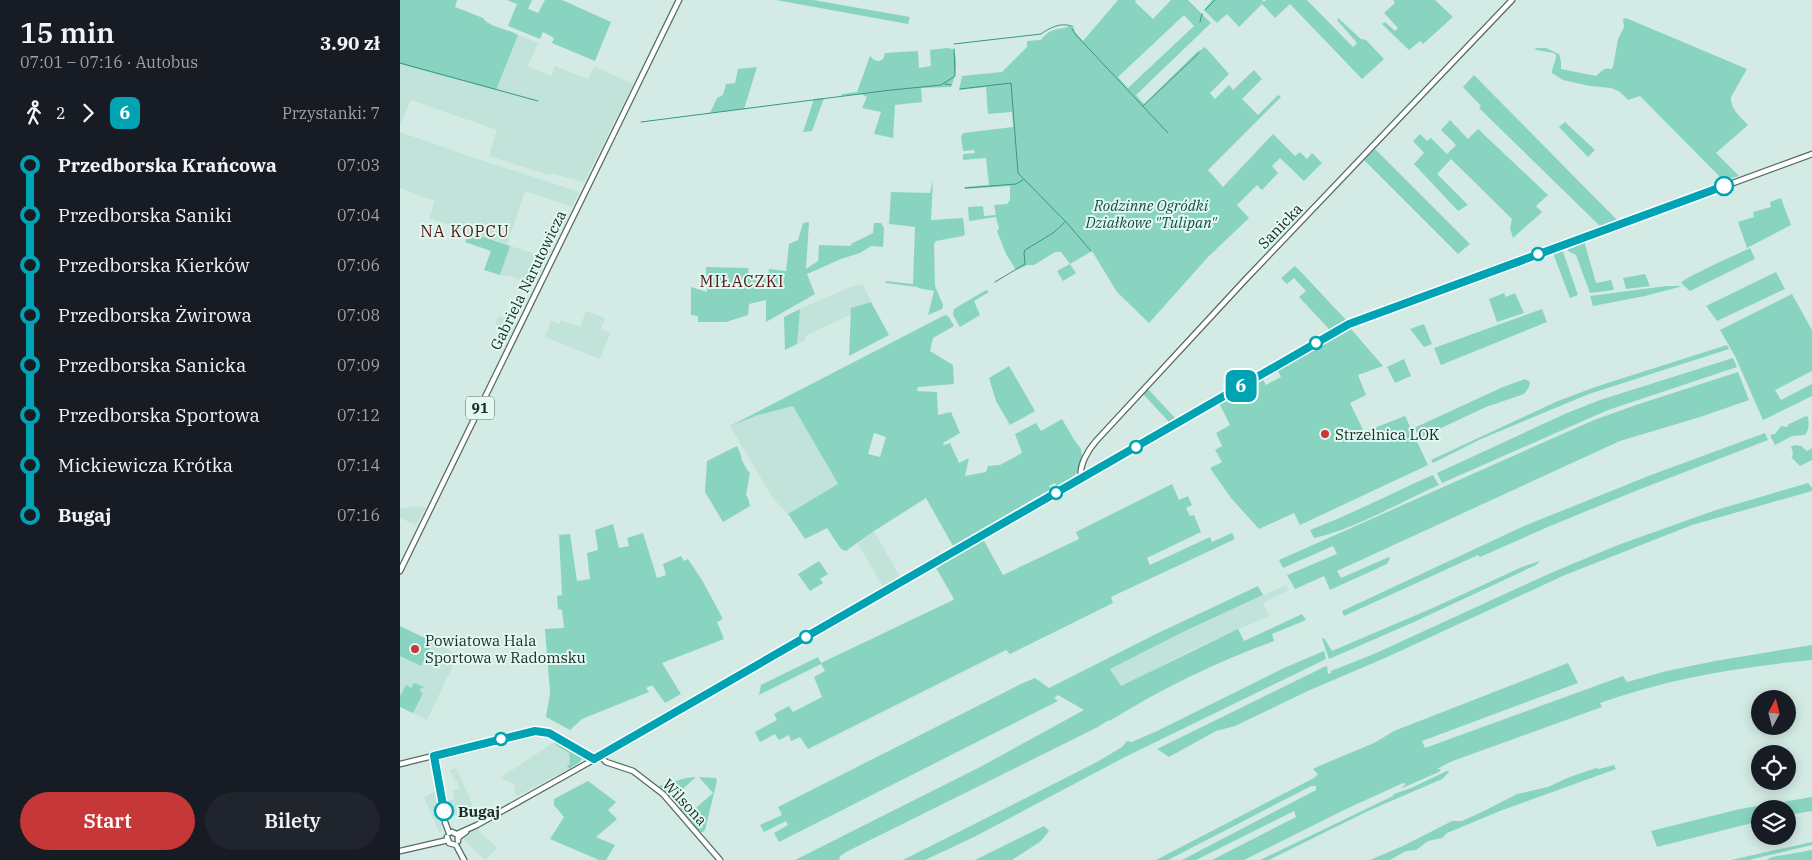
<!DOCTYPE html>
<html lang="pl">
<meta charset="utf-8">
<style>
body{margin:0;font-family:"IBM Plex Serif",serif;background:#20242c;color:#f1f3f6;height:100vh;display:flex;flex-direction:column;font-size:19px;white-space:nowrap}
*{box-sizing:border-box;margin:0}
p{font-size:16px;color:#9ea1a6}
.icon{flex:none;width:28px;height:28px;fill:none;stroke:currentColor;stroke-width:2;stroke-linecap:round;stroke-linejoin:round}
.map{position:relative;flex:1;overflow:hidden}
.drawer{display:flex;flex-direction:column;background:#171b24;width:400px}
.drawer>*{flex:none}
.badge{padding:0 10px;border-radius:8px;font-size:18px;line-height:32px}
.needle{width:32px;rotate:7deg}
.tools{position:absolute;left:1351px;top:690px;display:grid;gap:10px}
.tools a{display:grid;place-items:center;width:45px;height:45px;border-radius:50%;background:#171b24;box-shadow:0 2px 12px #0003;font-size:25px}
.map>.badge{position:absolute;translate:-50% -50%;box-shadow:0 0 0 2px #fff}
.legs{display:flex;align-items:center;gap:8px;height:55px;padding:0 20px;font-size:16px}
.legs p{margin-inline-start:auto}
.headline{display:flex;align-items:center;justify-content:space-between;height:85px;padding:0 20px}
h1{font-size:28px;font-weight:600;line-height:38px}
.action{display:flex;gap:10px;margin-top:auto;padding:10px 20px}
.action a{flex:1;height:58px;border-radius:30px;background:#c63737;color:#fff;font-size:20px;font-weight:600;line-height:58px;text-align:center}
.action a+a{background:#20242c;color:#f1f3f6}
ul{padding:0 20px;list-style:none}
li{display:flex;align-items:center;gap:18px;height:50px;font-size:19px}
li i{display:grid;place-items:center;width:8px;height:100%;margin:0 6px;background:currentColor}
li i::after{content:'';width:12px;height:12px;margin:-6px;border:4px solid;border-radius:50%;background:#171b24}
li p{margin-inline-start:auto}
li:first-child i{background:linear-gradient(#0000 50%,currentColor 0)}
li:last-child i{background:linear-gradient(currentColor 50%,#0000 0)}
main{display:flex;flex:1;min-height:0}
.map>svg:first-child{display:block}
.built{fill:#c1e3d9}
.green{fill:#89d4c0;fill-rule:evenodd}
.lines{fill:none;stroke-linecap:round;stroke-linejoin:round}
.stream{stroke:#379883;stroke-width:1}
.secondary-casing{stroke:#556a64;stroke-width:7}
.primary-casing{stroke:#556a64;stroke-width:7}
.secondary{stroke:#fff;stroke-width:4.5}
.primary{stroke:#fff;stroke-width:4.5}
.line-1-casing{stroke:#fff;stroke-width:11}
.line-1{stroke:#00a3b4;stroke-width:8}
.stop-1-dot{fill:#fff;stroke:#00a3b4;stroke-width:2.5}
.poi-dot{fill:#c63737;stroke:#e0f9f1;stroke-width:2}
.labels{text-anchor:middle;dominant-baseline:central;stroke-width:4;stroke-linejoin:round;paint-order:stroke}
.shield{fill:#e0f9f1;stroke:#5c6a65;stroke-width:1}
.shield-label{font-size:14px;font-weight:bold;fill:#232c29}
.park-label{font-size:15px;font-style:italic;fill:#154d41;stroke:#e0f9f1}
.street-label{font-size:15px;fill:#232c29;stroke:#e0f9f1}
.poi-label{font-size:15px;fill:#232c29;stroke:#e0f9f1;text-anchor:start}
.stop-label{font-size:15px;font-weight:bold;fill:#232c29;stroke:#e0f9f1;text-anchor:start}
.neighbourhood-label{font-size:16px;letter-spacing:1px;fill:#571212;stroke:#e0f9f1}
</style>
<main>
<section class="drawer">
<div class="headline"><div><h1>15 min</h1><p>07:01 – 07:16 · Autobus</p></div><b>3.90 zł</b></div>
<div class="legs"><svg class="icon" aria-label="walk" viewBox="0 0 24 24"><circle cx="13" cy="4" r="2"/><path d="M13 8l-2 6 4 7M11 14l-3 7M7 12l3-4h3l4 4"/></svg>2<svg class="icon" aria-label="forward" viewBox="0 0 24 24"><path d="M9 5l7 7-7 7"/></svg><b class="badge" style="background:#00a3b4;color:#fff">6</b><p>Przystanki: 7</p></div>
<ul>
<li><i style="color:#00a3b4"></i><b>Przedborska Krańcowa</b><p>07:03</p></li>
<li><i style="color:#00a3b4"></i><span>Przedborska Saniki</span><p>07:04</p></li>
<li><i style="color:#00a3b4"></i><span>Przedborska Kierków</span><p>07:06</p></li>
<li><i style="color:#00a3b4"></i><span>Przedborska Żwirowa</span><p>07:08</p></li>
<li><i style="color:#00a3b4"></i><span>Przedborska Sanicka</span><p>07:09</p></li>
<li><i style="color:#00a3b4"></i><span>Przedborska Sportowa</span><p>07:12</p></li>
<li><i style="color:#00a3b4"></i><span>Mickiewicza Krótka</span><p>07:14</p></li>
<li><i style="color:#00a3b4"></i><b>Bugaj</b><p>07:16</p></li>
</ul>
<div class="action"><a>Start</a><a>Bilety</a></div>
</section>
<div class="map">
<svg width="1412" height="860" viewBox="0 0 1412 860">
<rect width="100%" height="100%" fill="#d3ebe4"/>
<g class="built">
<path d="M 118,35 L 138,43 L 128,66 L 151,76 L 155,66 L 188,79 L 194,66 L 233,84 L 184,182 L 149,173 L 148,175 L 89,156 L 97,130 L 11,100 L 0,125 L 0,64 L 96,89 Z"/>
<path d="M 0,132 L 60,153 L 179,192 L 172,207 L 125,191 L 107,244 L 69,232 L 29,218 L 35,201 L 0,188 Z"/>
<path d="M 110,246 L 148,258 L 145,261 L 137,280 L 131,283 L 110,276 L 100,275 Z"/>
<path d="M 463,284 L 471,302 L 452,308 L 450,315 L 405,336 L 405,341 L 397,344 L 400,309 L 450,287 Z"/>
<path d="M 186,311 L 205,318 L 201,329 L 210,333 L 200,359 L 145,337 L 151,321 L 160,324 L 161,320 L 180,327 Z"/>
<path d="M 99,316 L 117,322 L 109,340 L 102,338 L 106,329 L 95,324 Z"/>
<path d="M 393,405 L 438,485 L 388,514 L 372,497 L 330,426 L 358,415 Z"/>
<path d="M 19,506 L 26,508 L 16,525 L 0,518 L 0,509 Z"/>
<path d="M 474,531 L 500,577 L 483,587 L 458,544 Z"/>
<path d="M 886,585 L 889,590 L 863,603 L 869,616 L 790,651 L 721,687 L 710,669 L 787,630 Z"/>
<path d="M 33,642 L 58,655 L 27,720 L 0,707 L 0,656 L 21,666 Z"/>
<path d="M 154,742 L 157,746 L 169,753 L 170,765 L 168,766 L 169,769 L 117,796 L 114,790 L 115,785 L 100,778 Z"/>
<path d="M 56,768 L 71,801 L 72,807 L 70,812 L 52,816 L 49,800 L 54,799 L 53,790 L 59,789 L 57,781 L 53,778 L 50,770 Z"/>
<path d="M 36,791 L 42,831 L 39,832 L 24,797 Z"/>
<path d="M 77,829 L 97,848 L 85,860 L 63,839 L 72,831 Z"/>
</g>
<g class="green">
<path d="M 0,0 L 57,0 L 55,7 L 83,18 C 90,28 107,28 118,35 L 96,90 L 0,64 Z"/>
<path d="M 107,0 L 132,0 L 128,9 L 138,13 L 145,0 L 162,0 L 211,22 L 195,61 L 152,43 L 154,38 L 143,32 L 140,39 L 108,26 L 117,4 Z"/>
<path d="M 376,0 L 413,0 L 510,17 L 508,24 Z"/>
<path d="M 718,0 L 736,0 L 735,2 L 753,19 L 771,0 L 788,0 L 811,23 L 736,95 L 744,104 L 797,52 L 805,47 L 829,74 L 810,93 L 815,99 L 829,85 L 833,90 L 854,70 L 862,79 L 842,99 L 858,115 L 878,95 L 881,97 L 808,170 L 823,187 L 873,134 L 895,156 L 900,152 L 907,159 L 912,153 L 922,163 L 904,181 L 880,158 L 872,166 L 878,173 L 862,190 L 857,185 L 837,205 L 849,218 L 808,257 L 749,323 L 717,292 L 692,251 L 670,264 L 676,273 L 663,281 L 657,271 L 670,264 L 661,252 L 655,252 L 634,265 L 628,265 L 616,270 L 606,254 L 597,231 L 599,229 L 596,217 L 569,221 L 568,207 L 583,206 L 584,216 L 596,215 L 594,205 L 607,204 L 610,200 L 610,186 L 565,189 L 565,187 L 589,185 L 586,158 L 563,160 L 563,154 L 575,153 L 574,150 L 563,151 L 561,137 L 563,133 L 613,127 L 612,112 L 588,114 L 586,87 L 559,90 L 562,76 L 602,72 L 627,47 L 627,41 L 641,40 C 652,26 658,31 673,25 L 675,32 L 683,41 ZM 784,15 L 794,26 L 728,88 L 718,77 Z"/>
<path d="M 812,0 L 862,0 L 864,2 L 866,0 L 907,0 L 953,47 L 957,43 L 937,20 L 938,18 L 961,39 L 966,40 L 984,59 L 962,79 L 890,4 L 875,18 L 862,4 L 839,27 L 827,14 L 817,23 L 804,10 Z"/>
<path d="M 993,0 L 1035,0 L 1053,17 L 1023,44 L 1020,41 L 1009,50 L 982,24 L 985,22 L 995,31 L 998,28 L 984,13 L 995,3 Z"/>
<path d="M 1226,18 L 1347,69 L 1331,97 C 1330,109 1341,117 1348,125 L 1316,153 L 1339,176 L 1323,180 L 1240,96 L 1228,100 L 1220,92 L 1211,88 L 1190,86 L 1163,80 L 1152,73 C 1152,66 1156,62 1156,55 L 1154,53 L 1136,50 L 1135,48 L 1146,48 L 1159,54 L 1161,61 L 1161,69 L 1196,76 C 1202,71 1204,67 1211,69 L 1213,67 L 1218,39 L 1224,27 L 1223,19 Z"/>
<path d="M 547,48 L 553,49 C 559,60 556,75 551,87 L 521,88 L 522,102 L 495,105 L 493,138 L 474,134 L 481,112 L 462,108 L 467,97 L 461,94 L 441,96 L 442,94 L 457,92 L 470,56 L 474,60 L 479,61 L 483,59 L 485,53 L 518,51 L 519,68 L 531,66 L 530,50 Z"/>
<path d="M 357,67 L 344,109 L 310,113 L 317,98 L 323,95 L 326,84 L 335,83 L 338,69 Z"/>
<path d="M 1074,75 L 1218,221 L 1201,227 L 1079,108 L 1081,106 L 1063,87 Z"/>
<path d="M 424,98 L 412,131 L 403,132 L 414,99 Z"/>
<path d="M 1050,120 L 1068,139 L 1078,129 L 1148,195 L 1136,206 L 1142,212 L 1113,238 L 1110,228 L 1112,219 L 1051,159 L 1037,174 L 1068,205 L 1058,211 L 1014,164 L 1024,153 L 1013,141 L 1020,134 L 1027,141 L 1031,138 L 1047,154 L 1056,145 L 1041,130 Z"/>
<path d="M 1165,122 L 1195,150 L 1188,157 L 1159,127 Z"/>
<path d="M 975,149 L 1070,244 L 1058,254 L 964,160 Z"/>
<path d="M 533,181 L 531,220 L 563,218 L 565,234 L 563,236 L 536,241 L 534,244 L 535,286 L 543,305 L 542,309 L 528,315 L 534,291 L 518,288 L 517,287 L 486,283 L 485,281 L 513,284 L 515,227 L 489,224 L 491,192 L 530,193 Z"/>
<path d="M 1381,198 L 1391,225 L 1347,248 L 1338,222 L 1354,217 L 1353,212 L 1371,207 L 1370,202 Z"/>
<path d="M 409,222 L 406,269 L 418,261 L 419,245 L 451,246 L 451,244 L 473,233 L 474,223 L 481,223 L 484,228 L 483,247 L 471,246 L 460,253 L 441,259 L 407,274 L 415,294 L 366,322 L 366,300 L 349,304 L 348,315 L 326,322 L 298,322 L 298,316 L 291,315 L 291,287 L 307,292 L 306,267 L 348,268 L 349,276 L 368,275 L 369,269 L 386,271 L 389,244 L 398,240 L 403,223 Z"/>
<path d="M 69,232 L 110,246 L 100,275 L 84,270 L 91,251 L 65,242 Z"/>
<path d="M 1184,241 L 1196,283 L 1211,280 L 1214,290 L 1190,293 L 1176,255 L 1168,251 L 1167,248 C 1174,249 1179,245 1184,241 Z"/>
<path d="M 1350,248 L 1355,259 L 1290,291 L 1281,283 C 1285,277 1338,254 1350,248 Z"/>
<path d="M 1162,249 L 1178,295 L 1170,298 L 1153,253 Z"/>
<path d="M 895,266 L 902,273 L 947,321 L 930,330 L 899,297 L 906,291 L 894,278 L 887,284 L 881,278 Z"/>
<path d="M 1376,272 L 1385,289 L 1317,321 L 1306,306 Z"/>
<path d="M 1245,274 L 1250,286 L 1226,289 L 1223,278 Z"/>
<path d="M 1266,286 L 1283,286 L 1245,296 L 1193,306 L 1190,296 Z"/>
<path d="M 586,290 L 589,292 L 574,301 L 580,315 L 560,327 L 553,315 L 554,309 Z"/>
<path d="M 1104,293 L 1106,297 L 1115,293 L 1124,313 L 1097,322 L 1089,299 Z"/>
<path d="M 1392,294 L 1412,330 L 1412,371 L 1375,390 L 1381,400 L 1412,384 L 1412,396 L 1363,420 L 1335,356 L 1320,330 Z"/>
<path d="M 471,302 L 489,335 L 449,356 L 451,308 Z"/>
<path d="M 400,309 L 397,344 L 385,350 L 384,317 Z"/>
<path d="M 1142,309 L 1147,322 L 1041,365 L 1034,348 Z"/>
<path d="M 545,315 L 549,317 L 554,326 L 533,338 L 530,351 L 553,365 L 554,384 L 518,387 L 517,391 L 537,392 L 538,415 L 551,412 L 560,433 L 543,443 L 544,445 L 550,443 L 559,463 L 569,458 L 565,476 L 586,472 L 588,466 L 600,465 L 622,453 L 615,434 L 636,423 L 641,431 L 662,419 L 673,438 L 681,449 L 682,456 L 678,470 L 675,475 L 658,487 L 655,483 L 649,486 L 652,491 L 644,493 L 553,546 L 526,498 L 474,531 L 446,551 L 441,549 L 427,528 L 405,539 L 388,514 L 438,484 L 393,406 L 358,415 L 330,426 ZM 474,433 L 486,437 L 480,457 L 468,454 Z"/>
<path d="M 1024,324 L 1032,344 L 1024,347 L 1010,329 Z"/>
<path d="M 951,329 L 983,366 L 958,375 L 966,395 L 950,403 L 964,432 L 1005,416 L 1028,465 L 900,525 L 894,513 L 859,529 L 831,498 L 810,468 L 822,462 L 815,450 L 822,446 L 816,433 L 830,425 L 819,403 L 862,378 L 866,385 L 881,377 L 877,369 Z"/>
<path d="M 1327,345 L 1329,349 L 1189,394 L 1081,439 L 1033,463 L 1031,460 L 1158,401 L 1195,387 Z"/>
<path d="M 1333,358 L 1337,367 L 1208,410 L 1042,483 L 1037,473 L 1167,413 L 1200,400 Z"/>
<path d="M 1004,359 L 1011,376 L 995,383 L 987,367 Z"/>
<path d="M 609,366 L 635,411 L 610,425 L 596,401 L 589,378 Z"/>
<path d="M 1338,372 L 1349,400 L 1300,417 L 1220,441 L 937,571 L 941,578 L 989,557 L 990,558 L 987,564 L 930,590 L 924,576 L 895,589 L 887,575 L 937,554 L 933,546 L 883,568 L 879,560 L 1194,420 L 1236,405 Z"/>
<path d="M 1125,379 L 1130,382 L 1129,387 L 1124,394 L 1086,407 L 1020,438 L 1014,428 L 1103,387 Z"/>
<path d="M 748,389 L 776,419 L 770,423 L 743,394 Z"/>
<path d="M 1406,416 L 1408,417 C 1409,424 1409,430 1405,435 L 1392,436 L 1375,445 L 1370,435 L 1375,434 L 1381,426 L 1387,427 L 1389,424 Z"/>
<path d="M 1365,433 L 1368,440 L 1238,490 L 1150,526 L 1080,557 L 1078,555 L 944,616 L 942,611 L 1124,526 L 1251,475 Z"/>
<path d="M 1395,445 L 1401,446 L 1407,451 L 1412,448 L 1412,460 L 1400,466 L 1392,458 L 1393,453 L 1391,447 Z"/>
<path d="M 337,446 L 342,458 L 341,459 L 348,471 L 350,472 L 346,495 L 348,498 L 350,506 L 323,522 L 305,492 L 307,461 Z"/>
<path d="M 1033,475 L 1039,485 C 1000,502 955,529 914,538 L 910,530 C 952,514 992,493 1033,475 Z"/>
<path d="M 1408,483 L 1412,488 L 1412,491 L 1292,525 L 1165,575 L 985,658 L 910,690 L 835,726 L 816,731 L 769,757 L 757,749 L 924,667 L 927,666 L 928,674 L 931,673 L 931,671 L 974,654 L 1153,572 L 1218,545 L 1316,510 Z"/>
<path d="M 772,484 L 779,500 L 788,496 L 792,505 L 786,508 L 790,516 L 794,515 L 801,532 L 747,558 L 750,565 L 810,537 L 812,542 L 832,533 L 835,539 L 711,597 L 713,603 L 610,654 L 606,650 L 408,749 L 400,737 L 391,741 L 389,735 L 379,740 L 375,734 L 360,742 L 355,732 L 377,720 L 374,714 L 389,706 L 393,712 L 422,697 L 414,677 L 425,671 L 421,664 L 359,695 L 361,685 L 418,657 L 421,663 L 551,601 L 554,599 L 535,566 L 583,539 L 603,575 L 679,539 L 676,532 Z"/>
<path d="M 213,524 L 219,548 L 229,546 L 227,538 L 243,533 L 257,578 L 266,575 L 263,564 L 281,556 L 284,561 L 288,559 L 302,580 L 323,619 L 317,622 L 324,639 L 262,663 L 281,694 L 265,703 L 252,685 L 246,688 L 249,692 L 182,719 L 170,730 L 146,717 L 150,693 L 145,629 L 163,628 L 164,627 L 162,610 L 158,609 L 157,596 L 162,595 L 159,535 L 170,534 L 177,581 L 190,579 L 187,553 L 198,550 L 195,530 Z"/>
<path d="M 419,561 L 428,574 L 420,579 L 423,583 L 410,591 L 398,574 Z"/>
<path d="M 1140,561 L 1136,565 L 1014,622 L 929,659 L 922,639 L 924,638 L 932,651 L 1035,607 L 1122,567 Z"/>
<path d="M 858,586 L 863,595 L 787,630 L 710,669 L 721,686 L 838,629 L 844,641 L 902,614 L 906,620 L 872,634 L 874,641 C 817,662 763,688 711,720 L 707,721 L 698,727 L 448,851 L 440,856 L 439,860 L 395,860 L 582,766 L 684,710 L 658,695 L 654,698 L 658,701 L 379,842 L 374,833 L 388,825 L 386,821 L 364,832 L 360,825 L 382,815 L 378,807 L 621,684 L 635,678 L 649,688 L 756,634 Z"/>
<path d="M 0,626 L 33,642 L 21,666 L 0,656 Z"/>
<path d="M 1412,645 L 1412,660 C 1339,667 1270,678 1200,703 L 1202,707 L 1050,762 L 1037,769 L 1041,769 L 1039,772 L 1000,789 L 1006,784 L 1003,783 L 944,810 L 844,860 L 812,860 L 896,817 L 894,811 L 796,860 L 782,860 L 916,790 L 916,786 L 911,786 L 768,860 L 756,860 L 914,778 L 918,774 L 913,769 L 919,766 L 974,743 L 994,731 L 1168,663 L 1178,683 L 1022,741 L 1025,748 L 1223,676 L 1227,682 L 1267,671 L 1315,661 Z"/>
<path d="M 924,651 L 926,658 L 924,660 L 725,757 L 574,837 L 525,860 L 503,860 L 697,762 L 722,747 L 727,741 L 732,742 L 757,731 L 884,668 Z"/>
<path d="M 14,683 L 24,687 L 20,689 L 21,693 L 23,693 L 13,713 L 0,707 L 0,696 L 6,685 L 11,688 Z"/>
<path d="M 156,740 L 184,756 L 180,762 L 169,769 L 167,766 L 170,764 L 169,753 L 157,746 L 154,742 Z"/>
<path d="M 1214,765 L 1216,769 L 1100,811 L 1047,833 L 1042,838 L 1028,841 L 1016,850 L 1006,851 L 990,860 L 970,860 L 1005,845 L 1052,821 L 1062,821 L 1084,811 L 1117,794 L 1148,787 L 1167,778 L 1196,768 L 1199,769 Z"/>
<path d="M 1049,770 L 1048,773 L 1042,779 L 968,811 L 869,860 L 860,860 L 993,796 L 994,794 L 1011,788 Z"/>
<path d="M 296,777 L 275,796 L 290,813 L 313,793 L 299,777 L 316,778 L 317,781 L 305,830 L 303,832 L 300,832 L 259,786 L 286,778 Z"/>
<path d="M 188,781 L 216,802 L 208,810 L 217,819 L 196,837 L 215,845 L 206,860 L 199,860 L 150,839 L 164,817 L 154,805 L 154,799 Z"/>
<path d="M 1412,797 L 1412,811 L 1388,815 L 1388,809 L 1360,809 L 1360,821 L 1257,847 L 1251,831 L 1340,809 Z"/>
<path d="M 644,826 L 649,831 L 641,841 L 612,860 L 575,860 Z"/>
<path d="M 1412,842 L 1412,845 L 1349,860 L 1331,860 Z"/>
<path d="M 1412,850 L 1412,860 L 1366,860 L 1372,857 Z"/>
</g>
<g class="lines">
<g class="stream">
<path d="M 805,10 L 815,0"/>
<path d="M 800,22 L 802,14"/>
<path d="M 672,29 L 676,35 L 768,133"/>
<path d="M 554,44 L 641,34 C 649,28 661,22 671,26"/>
<path d="M 0,63 L 138,101"/>
<path d="M 545,84 L 551,85"/>
<path d="M 560,89 L 611,83 L 618,173 L 667,223 L 691,251"/>
<path d="M 492,90 L 541,85 L 555,76 L 554,49"/>
<path d="M 743,106 L 799,53"/>
<path d="M 241,122 L 491,90"/>
<path d="M 565,188 L 616,184 L 623,180"/>
<path d="M 595,282 L 625,264 L 624,253 L 625,250 L 653,233 L 665,222"/>
</g>
<defs>
<g id="secondary">
<path d="M 681,478 C 679,465 688,450 696,441 L 845,280 L 1112,0"/>
<path d="M 34,756 L 45,822 L 49,833"/>
<path d="M 200,756 L 206,762 L 233,771 L 263,794 L 320,860"/>
<path d="M 52,832 L 58,835 L 58,841"/>
<path d="M 57,834 L 77,825 L 195,759"/>
<path d="M 47,837 L 49,843 L 56,845 L 64,860"/>
<path d="M 59,837 L 66,832"/>
<path d="M 0,851 L 48,840"/>
</g>
<g id="primary">
<path d="M 0,571 L 279,0"/>
<path d="M 0,764 L 135,731 L 149,733 L 195,759 L 949,324 L 1412,154"/>
</g>
</defs>
<use href="#secondary" class="secondary-casing"/>
<use href="#primary" class="primary-casing"/>
<use href="#secondary" class="secondary"/>
<use href="#primary" class="primary"/>
</g>
<g class="lines">
<defs>
<path id="line-1" d="M 44,811 L 34,756 L 135,731 L 149,733 L 194,759 L 949,324 L 1324,186"/>
</defs>
<use href="#line-1" class="line-1-casing"/>
<use href="#line-1" class="line-1"/>
</g>
<g class="stop-1-dot">
<circle cx="1324" cy="186" r="9"/>
<circle cx="1138" cy="254" r="6"/>
<circle cx="916" cy="343" r="6"/>
<circle cx="736" cy="447" r="6"/>
<circle cx="656" cy="493" r="6"/>
<circle cx="406" cy="637" r="6"/>
<circle cx="101" cy="739" r="6"/>
<circle cx="44" cy="811" r="9"/>
</g>
<g class="poi-dot">
<circle cx="925" cy="434" r="5"/>
<circle cx="15" cy="649" r="5"/>
</g>
<g class="labels">
<rect class="shield" x="66" y="396.5" width="28" height="23" rx="4"/>
<g class="shield-label">
<text x="80" y="408">91</text>
</g>
<g class="park-label">
<text x="751" y="205">Rodzinne Ogródki<tspan x="751" dy="17">Działkowe "Tulipan"</tspan></text>
</g>
<g class="street-label">
<text transform="translate(880 226) rotate(-46)">Sanicka</text>
<text transform="translate(128 280) rotate(-64)">Gabriela Narutowicza</text>
<text transform="translate(285 802) rotate(47)">Wilsona</text>
</g>
<g class="poi-label">
<text x="935" y="434">Strzelnica LOK</text>
<text x="25" y="640">Powiatowa Hala<tspan x="25" dy="17">Sportowa w Radomsku</tspan></text>
</g>
<g class="stop-label">
<text x="58" y="811">Bugaj</text>
</g>
<g class="neighbourhood-label">
<text x="65" y="231">NA KOPCU</text>
<text x="342" y="281">MIŁACZKI</text>
</g>
</g>
</svg>
<div class="tools">
<a><svg class="needle" viewBox="-14 -14 28 28"><path d="M0-13l5 13h-10z" fill="#e53935"/><path d="M0 13l5-13h-10z" fill="#9ea1a6"/></svg></a>
<a><svg class="icon" aria-label="locate" viewBox="0 0 24 24"><circle cx="12" cy="12" r="6"/><path d="M12 2v4M12 18v4M2 12h4M18 12h4"/></svg></a>
<a><svg class="icon" aria-label="layers" viewBox="0 0 24 24"><path d="M12 4l9 5-9 5-9-5zM3 14l9 5 9-5"/></svg></a>
</div>
<b class="badge" style="left:841px;top:386px;background:#00a3b4;color:#fff">6</b>
</div>
</main>
